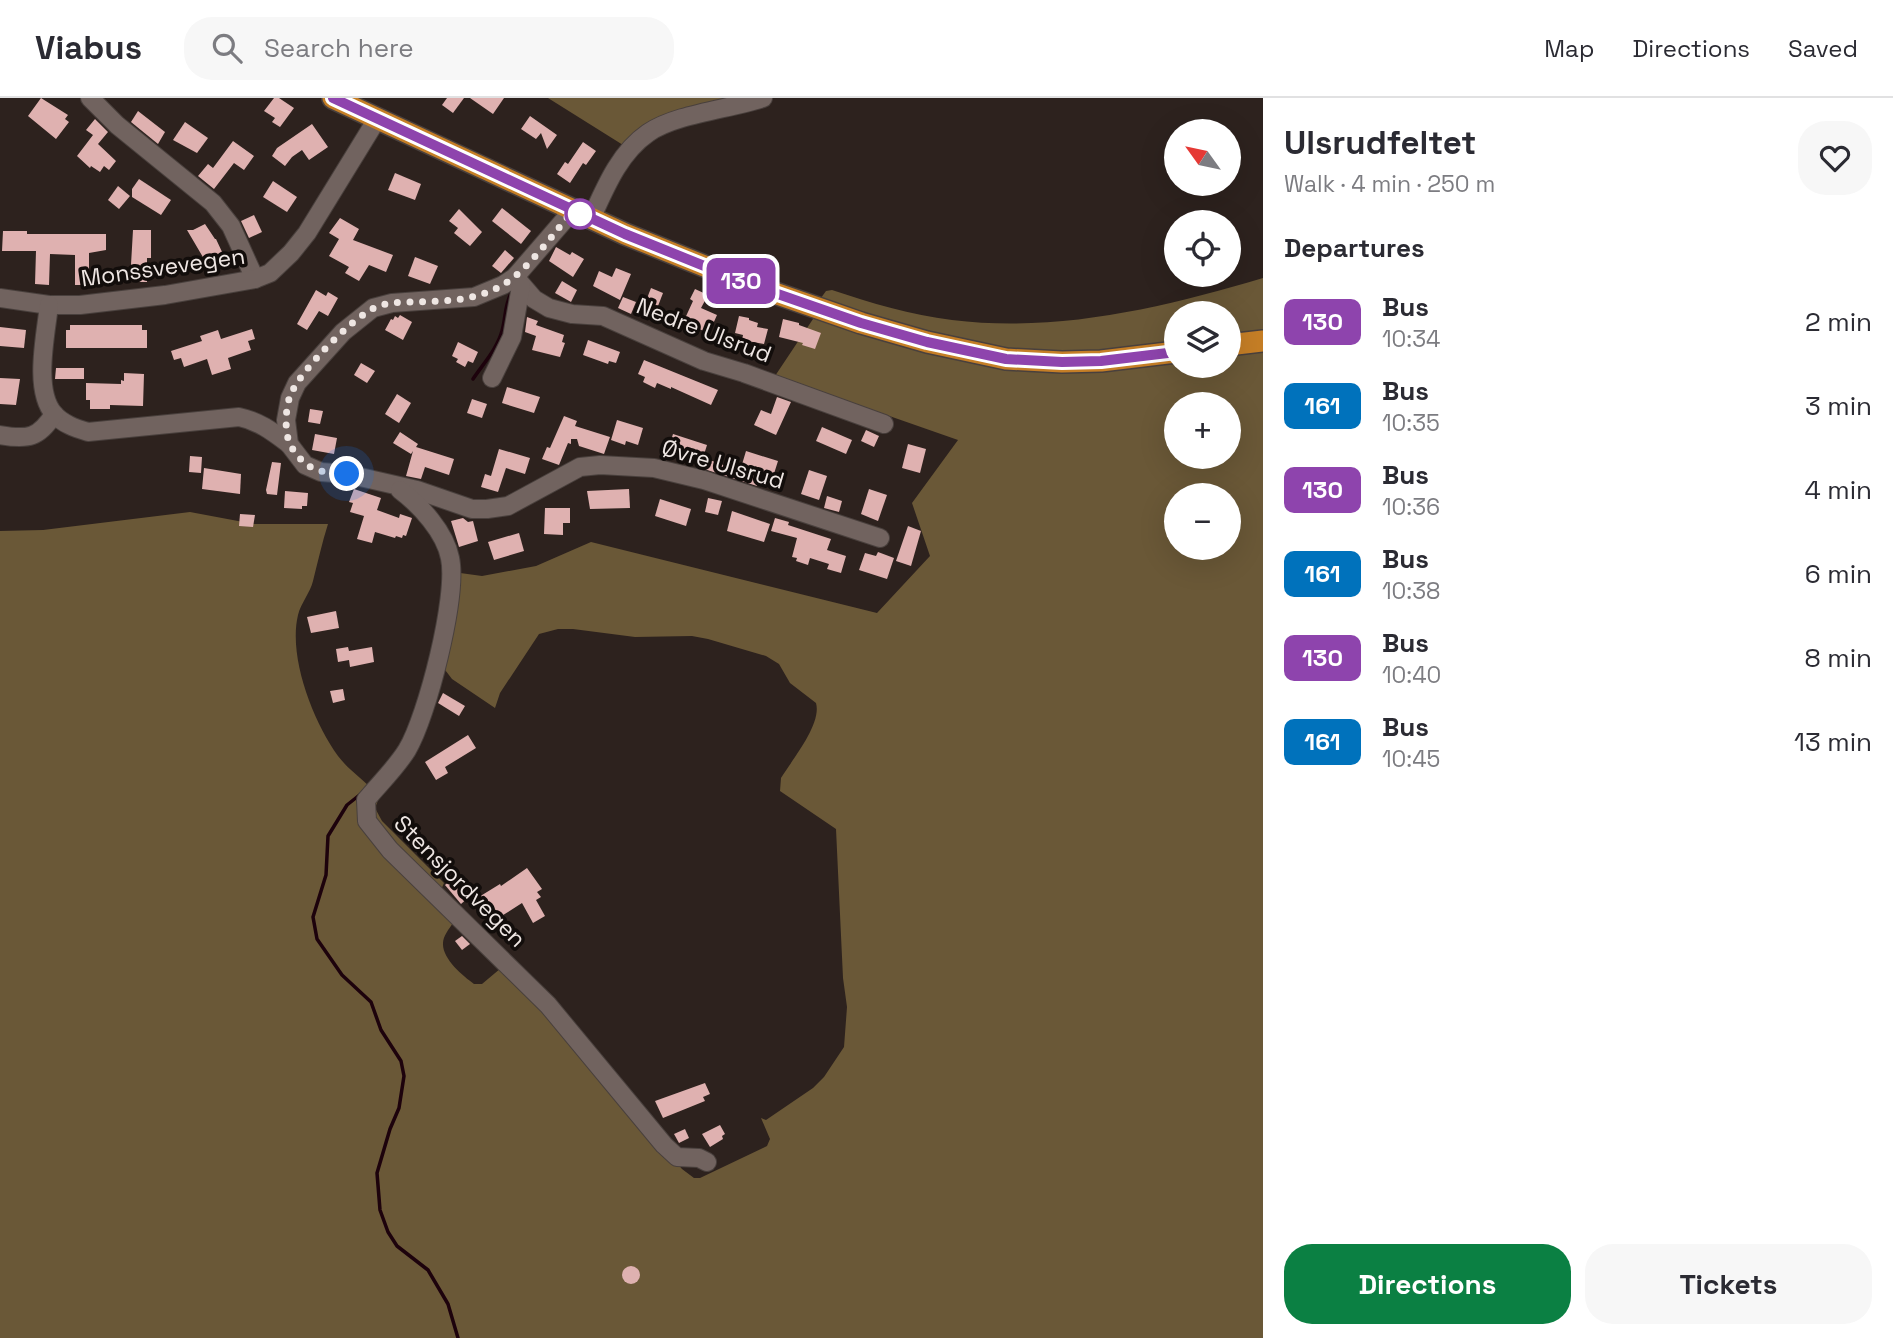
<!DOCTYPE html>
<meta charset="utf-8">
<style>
body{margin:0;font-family:"Space Grotesk",sans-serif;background:#f7f7f7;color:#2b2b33;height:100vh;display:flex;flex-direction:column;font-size:26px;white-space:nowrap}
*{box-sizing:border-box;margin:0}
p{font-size:23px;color:#7c7c81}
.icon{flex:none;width:38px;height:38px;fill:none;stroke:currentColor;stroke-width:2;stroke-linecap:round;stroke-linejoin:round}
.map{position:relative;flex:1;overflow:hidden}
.panel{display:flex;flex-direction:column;background:#fff;width:630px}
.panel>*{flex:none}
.badge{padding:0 14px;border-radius:10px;font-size:24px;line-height:46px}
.needle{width:46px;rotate:303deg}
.fabs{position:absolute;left:1164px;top:21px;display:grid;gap:14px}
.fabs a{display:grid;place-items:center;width:77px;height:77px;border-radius:50%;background:#fff;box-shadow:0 7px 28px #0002;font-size:35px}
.you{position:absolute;width:35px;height:35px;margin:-18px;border:5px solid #fff;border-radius:50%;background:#1a73e8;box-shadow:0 0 0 10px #1a73e833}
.map>.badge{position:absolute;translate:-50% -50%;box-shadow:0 0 0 4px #fff}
h2{padding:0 21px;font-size:26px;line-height:63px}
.round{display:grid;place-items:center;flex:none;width:74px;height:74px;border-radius:28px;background:#f7f7f7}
.overview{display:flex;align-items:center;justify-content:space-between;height:119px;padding:0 21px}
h1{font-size:33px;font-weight:700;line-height:52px}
.primary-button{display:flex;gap:14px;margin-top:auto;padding:14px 21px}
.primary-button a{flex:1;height:80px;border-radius:28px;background:#0b8043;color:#fff;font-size:28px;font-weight:700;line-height:80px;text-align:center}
.primary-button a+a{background:#f7f7f7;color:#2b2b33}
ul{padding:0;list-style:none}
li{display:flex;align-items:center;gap:21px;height:84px;padding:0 21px}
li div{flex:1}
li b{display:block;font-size:26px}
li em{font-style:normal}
li .badge{min-width:77px;font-weight:700;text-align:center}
header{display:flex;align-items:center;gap:42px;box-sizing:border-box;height:98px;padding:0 35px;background:#fff;border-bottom:2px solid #e1e1e2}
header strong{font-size:33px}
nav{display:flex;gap:38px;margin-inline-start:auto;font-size:24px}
.search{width:490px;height:63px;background:#f7f7f7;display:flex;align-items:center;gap:18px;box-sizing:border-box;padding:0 24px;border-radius:28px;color:#7c7c81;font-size:26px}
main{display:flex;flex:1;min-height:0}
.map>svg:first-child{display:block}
.forest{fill:#6a5837;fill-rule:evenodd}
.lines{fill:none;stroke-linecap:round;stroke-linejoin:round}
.stream{stroke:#1d020c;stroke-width:3.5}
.building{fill:#dfb1b0}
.minor-casing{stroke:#49403d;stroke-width:20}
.major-casing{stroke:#49403d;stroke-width:24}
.minor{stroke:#71635f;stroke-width:18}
.major{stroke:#c57e26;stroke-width:21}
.line-casing{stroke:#fff;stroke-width:16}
.line{stroke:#8e44ad;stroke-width:10}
.walk{stroke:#eee6e3;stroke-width:7;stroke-dasharray:0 12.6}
.stop-dot{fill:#fff;stroke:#8e44ad;stroke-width:3.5}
.labels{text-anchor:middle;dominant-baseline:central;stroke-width:7;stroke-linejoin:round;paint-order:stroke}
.street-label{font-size:23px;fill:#eee6e3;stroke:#120d0b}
</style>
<header>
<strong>Viabus</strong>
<div class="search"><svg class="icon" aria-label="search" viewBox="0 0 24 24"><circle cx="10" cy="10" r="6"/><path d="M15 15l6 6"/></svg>Search here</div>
<nav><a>Map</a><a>Directions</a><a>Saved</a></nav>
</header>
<main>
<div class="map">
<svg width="1263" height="1240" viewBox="0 0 1263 1240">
<rect width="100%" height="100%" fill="#2d221e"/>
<g class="forest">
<path d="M 548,0 L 759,0 L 711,11 L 631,52 Z"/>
<path d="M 1263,180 L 1263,1240 L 0,1240 L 0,433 L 43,432 L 190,414 L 254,426 L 328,426 C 322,445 318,463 313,483 C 310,495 301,505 298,517 C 288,559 313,623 338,658 C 350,674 368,684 379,700 L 375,710 L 382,723 L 444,785 L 438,799 L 453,825 C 449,831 443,838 443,845 C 442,861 463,878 474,886 L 482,886 L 507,865 L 682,1071 L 694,1080 L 700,1080 L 767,1048 L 770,1041 L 761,1020 L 766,1022 L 813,990 L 824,979 L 844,949 L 847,909 L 843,880 L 836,731 L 780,693 L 781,680 C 792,662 822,626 816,605 L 790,585 L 779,566 L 766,558 L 708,541 L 692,538 L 635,539 L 573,531 L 558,531 L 539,536 L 500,595 L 495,610 L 452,581 L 439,564 L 453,474 L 482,478 L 536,468 L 591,444 L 877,515 L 930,458 L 912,405 L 958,342 L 775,278 L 817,215 L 818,204 L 826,193 L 832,192 C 871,205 911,217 952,222 C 1057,235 1162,210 1263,180 ZM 1176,215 L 1228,215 L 1228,268 L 1176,268 ZM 1176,306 L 1228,306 L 1228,359 L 1176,359 ZM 1176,397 L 1228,397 L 1228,450 L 1176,450 Z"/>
</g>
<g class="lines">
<g class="stream">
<path d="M 473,281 C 483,266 497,251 502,233 C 506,219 504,210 511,195"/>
<path d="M 362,695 L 347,707 L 328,738 L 326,777 L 313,819 L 317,841 L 342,877 L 371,904 L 381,932 L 401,963 L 404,978 L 399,1010 L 390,1031 L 377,1075 L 380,1112 L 388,1134 L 397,1148 L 428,1172 L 448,1206 L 458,1240"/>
</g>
</g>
<g class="building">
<path d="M 41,0 L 68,17 L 65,21 L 69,24 L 56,41 L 28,18 Z"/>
<path d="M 274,0 L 279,0 L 294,10 L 280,29 L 272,24 L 275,20 L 264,13 Z"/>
<path d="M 447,0 L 464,0 L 453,15 L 442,7 Z"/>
<path d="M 470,0 L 504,0 L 493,16 Z"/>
<path d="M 138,13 L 165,34 L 158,46 L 131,24 Z"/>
<path d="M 530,18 L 557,37 L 547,51 L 541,35 L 536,41 L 521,31 Z"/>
<path d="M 95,21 L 108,34 L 98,46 L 116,63 L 109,72 L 104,68 L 100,74 L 91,68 L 90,70 L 77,58 L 93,37 L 86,32 Z"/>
<path d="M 185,24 L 208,40 L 197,55 L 173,42 Z"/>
<path d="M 312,26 L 328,49 L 309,62 L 302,52 L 292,59 L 285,68 L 272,58 L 277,50 Z"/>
<path d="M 233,43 L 254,58 L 244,72 L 234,65 L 214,91 L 198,78 L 208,66 L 213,70 Z"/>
<path d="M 583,44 L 596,53 L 586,67 L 583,65 L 570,85 L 557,76 L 565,64 L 568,66 Z"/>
<path d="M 395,75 L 421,86 L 415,102 L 388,92 Z"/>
<path d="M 139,81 L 171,102 L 161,117 L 132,99 L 132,91 Z"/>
<path d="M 273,83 L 297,99 L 287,114 L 263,99 Z"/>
<path d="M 118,88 L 130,98 L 119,111 L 108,102 Z"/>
<path d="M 502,110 L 531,133 L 521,146 L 492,123 Z"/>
<path d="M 459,111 L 482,134 L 470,148 L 454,135 L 458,130 L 449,123 Z"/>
<path d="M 254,117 L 262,134 L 249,140 L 241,123 Z"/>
<path d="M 340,120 L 359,131 L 353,142 L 393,157 L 386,174 L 369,167 L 359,183 L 345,175 L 349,169 L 329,158 L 339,141 L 329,135 Z"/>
<path d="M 205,126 L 215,141 L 216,141 L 223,156 L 207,166 L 187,132 L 193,132 Z"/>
<path d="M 133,132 L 151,132 L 151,160 L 147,160 L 147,184 L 130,184 Z"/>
<path d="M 3,133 L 27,133 L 27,136 L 106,136 L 106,152 L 89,155 L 89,187 L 75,187 L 75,157 L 50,156 L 49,187 L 35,186 L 36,153 L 2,153 Z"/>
<path d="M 556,149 L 570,157 L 572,154 L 584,161 L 573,179 L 549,163 Z"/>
<path d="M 505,152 L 514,160 L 501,175 L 492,168 Z"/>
<path d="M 415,159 L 438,168 L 430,186 L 408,178 Z"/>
<path d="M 616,170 L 631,176 L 620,202 L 593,188 L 599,173 L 612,179 Z"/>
<path d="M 562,183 L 577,192 L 571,204 L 555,195 Z"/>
<path d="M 651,190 L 663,195 L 658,208 L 646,203 Z"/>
<path d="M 695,191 L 708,197 L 701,210 L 717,217 L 709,235 L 699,231 L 698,234 L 682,227 L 693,203 L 690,201 Z"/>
<path d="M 316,192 L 326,198 L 328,194 L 338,200 L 328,218 L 319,213 L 307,232 L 297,226 Z"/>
<path d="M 623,199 L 636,204 L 631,216 L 618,210 Z"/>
<path d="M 400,217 L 412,224 L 403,242 L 385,232 L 391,221 L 393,222 L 395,218 L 398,220 Z"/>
<path d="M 739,218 L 749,220 L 749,222 L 758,225 L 757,229 L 768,231 L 764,246 L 742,242 L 743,237 L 735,235 Z"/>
<path d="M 527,219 L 538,223 L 536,227 L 564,237 L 562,244 L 565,245 L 560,259 L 532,252 L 536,238 L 525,234 Z"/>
<path d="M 783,221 L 799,225 L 799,227 L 821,235 L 815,251 L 802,247 L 803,245 L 779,239 Z"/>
<path d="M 70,227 L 142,227 L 142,232 L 147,232 L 147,250 L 66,250 L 66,232 L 70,232 Z"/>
<path d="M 0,229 L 26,232 L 24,250 L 0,248 Z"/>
<path d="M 252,231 L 255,241 L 248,243 L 251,252 L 228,260 L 231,271 L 212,277 L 207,261 L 184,269 L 181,260 L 174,262 L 171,253 L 202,243 L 200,238 L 218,232 L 221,241 Z"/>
<path d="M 588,242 L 620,254 L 616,265 L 609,263 L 608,266 L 583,257 Z"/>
<path d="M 458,244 L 478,254 L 473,265 L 468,263 L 465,269 L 456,264 L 458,261 L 452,258 Z"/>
<path d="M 644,262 L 718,292 L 711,307 L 671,289 L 671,291 L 657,285 L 655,290 L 643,284 L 645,279 L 638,276 Z"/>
<path d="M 361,265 L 375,273 L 367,285 L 354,277 Z"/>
<path d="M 56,270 L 84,270 L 84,281 L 55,281 Z"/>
<path d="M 124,275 L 144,276 L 143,308 L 110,307 L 110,311 L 90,311 L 90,302 L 86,302 L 86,285 L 121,286 L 121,282 L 124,283 Z"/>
<path d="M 0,280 L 20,281 L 16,307 L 0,306 Z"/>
<path d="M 507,289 L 540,299 L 534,315 L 502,305 Z"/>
<path d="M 397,296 L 411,305 L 399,325 L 385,316 Z"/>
<path d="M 777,299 L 791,304 L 776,337 L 754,327 L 761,312 L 771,316 Z"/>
<path d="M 472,301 L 487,306 L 482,320 L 467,315 Z"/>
<path d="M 310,311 L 323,313 L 320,326 L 308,324 Z"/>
<path d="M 564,318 L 577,323 L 575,328 L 610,339 L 604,356 L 579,348 L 577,341 L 571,341 L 571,346 L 568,345 L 559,367 L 542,361 L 547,349 L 550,350 Z"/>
<path d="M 617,322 L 643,330 L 638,347 L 626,343 L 625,347 L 611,342 Z"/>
<path d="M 822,329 L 852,342 L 846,356 L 816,343 Z"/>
<path d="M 866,332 L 879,338 L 874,349 L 861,343 Z"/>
<path d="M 400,334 L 418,346 L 416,349 L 454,361 L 449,377 L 425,369 L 421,381 L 406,378 L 413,353 L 411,356 L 393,345 Z"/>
<path d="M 315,336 L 337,340 L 334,356 L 312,352 Z"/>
<path d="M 673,336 L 707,347 L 702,363 L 668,352 Z"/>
<path d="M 908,346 L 926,351 L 920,375 L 902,370 Z"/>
<path d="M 499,351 L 530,360 L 525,376 L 506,370 L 498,394 L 481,389 L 485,376 L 491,378 Z"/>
<path d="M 746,353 L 778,363 L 772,382 L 753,376 L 760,380 L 757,388 L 701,370 L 704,360 L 740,373 Z"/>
<path d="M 190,358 L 202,359 L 201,375 L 189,374 Z"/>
<path d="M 272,364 L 281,365 L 277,397 L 267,396 L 266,392 Z"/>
<path d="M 204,370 L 241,376 L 240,396 L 202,391 Z"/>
<path d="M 809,372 L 827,378 L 819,402 L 801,396 Z"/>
<path d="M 354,391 L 381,400 L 377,412 L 399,420 L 400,416 L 412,420 L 406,438 L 403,437 L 402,440 L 396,438 L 395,440 L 375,434 L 372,445 L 357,441 L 364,418 L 350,414 L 353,405 L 349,404 Z"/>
<path d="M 629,391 L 630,410 L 590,411 L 587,393 Z"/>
<path d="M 869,391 L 887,397 L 878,423 L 861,416 Z"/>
<path d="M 285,393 L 308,395 L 307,408 L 302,408 L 302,411 L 284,410 Z"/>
<path d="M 827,398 L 842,403 L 839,414 L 824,410 Z"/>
<path d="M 708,400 L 722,403 L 718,417 L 705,414 Z"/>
<path d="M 660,401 L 691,411 L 686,428 L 655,418 Z"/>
<path d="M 545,410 L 570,410 L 570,425 L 563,425 L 563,437 L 544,436 Z"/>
<path d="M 732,413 L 770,426 L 764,444 L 727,433 Z"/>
<path d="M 240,416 L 255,417 L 253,429 L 239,428 Z"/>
<path d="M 463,420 L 468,424 L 473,423 L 478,443 L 459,449 L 451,423 Z"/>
<path d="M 775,420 L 789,424 L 788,427 L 831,441 L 827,452 L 846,458 L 841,475 L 827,471 L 829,466 L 810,460 L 808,467 L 796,463 L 797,460 L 792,459 L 797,440 L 771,433 Z"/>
<path d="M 908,428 L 921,433 L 911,468 L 896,463 Z"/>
<path d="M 519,435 L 524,453 L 494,462 L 488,444 Z"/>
<path d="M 878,454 L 894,460 L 887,481 L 859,472 L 865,455 L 876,458 Z"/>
<path d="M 336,513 L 339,530 L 311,535 L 307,519 Z"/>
<path d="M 348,549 L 349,553 L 372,549 L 374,564 L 350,569 L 349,562 L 338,564 L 336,551 Z"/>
<path d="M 343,591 L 345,602 L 333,605 L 330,593 Z"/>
<path d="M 443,595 L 465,608 L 459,618 L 438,605 Z"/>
<path d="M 468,637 L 476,650 L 445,669 L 448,675 L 436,682 L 425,664 Z"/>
<path d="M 527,770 L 542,791 L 537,794 L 541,799 L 536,802 L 545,818 L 533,825 L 522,805 L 500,819 L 493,808 L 482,815 L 474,802 L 500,786 L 501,788 Z"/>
<path d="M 453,780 L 469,799 L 461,806 L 445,787 Z"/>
<path d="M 462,838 L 470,846 L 462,852 L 455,843 Z"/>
<path d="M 705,985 L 710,996 L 703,999 L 705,1003 L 663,1020 L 655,1003 Z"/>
<path d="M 720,1027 L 725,1036 L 722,1038 L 723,1041 L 710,1049 L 702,1036 Z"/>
<path d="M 685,1031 L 689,1040 L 679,1045 L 674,1036 Z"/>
<circle cx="631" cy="1177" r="9"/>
</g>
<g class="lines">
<defs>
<g id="minor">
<path d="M 90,0 L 117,27 L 213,105 L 231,128 L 255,181"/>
<path d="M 573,112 L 515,179 L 503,187 L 474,199 L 392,205 L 373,210 L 343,234 L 297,285 L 290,300 L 286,322 L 289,346 L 305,367 L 321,374 L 347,376 L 417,392 L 472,411 L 487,411 L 508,408 L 580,369 L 600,367 L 654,370 L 704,382 L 880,440"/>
<path d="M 591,121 C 605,90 619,55 648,35 C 675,16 730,11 763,0"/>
<path d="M 515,179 L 534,201 L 549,210 L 572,216 L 603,218 L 704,263 L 744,275 L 884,326"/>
<path d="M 0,200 L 49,207 L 80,207 L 165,197 L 255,181 L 270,175 L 291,155 L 307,135 L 377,21"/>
<path d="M 49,207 C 46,236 33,292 54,316 C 63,326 75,330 88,334 L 239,319 C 259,323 273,334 289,346"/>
<path d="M 492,280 L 512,239 L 521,188"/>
<path d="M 0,337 C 28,342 39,340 54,316"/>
<path d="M 400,392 C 420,407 445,434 450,460 C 458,498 427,619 407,652 C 396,670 379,686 366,702 L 367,723 L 390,752 L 548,907 L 664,1047 L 677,1059 L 699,1060 L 707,1064"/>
</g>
<g id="major">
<path d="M 333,0 L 625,136 L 749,186 L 861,225 L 927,244 L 1006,261 L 1062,264 L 1101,263 L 1176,254"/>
<path d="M 1228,247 L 1263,243"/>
</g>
</defs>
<use href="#minor" class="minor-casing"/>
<use href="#major" class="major-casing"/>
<use href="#minor" class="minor"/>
<use href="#major" class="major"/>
</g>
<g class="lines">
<defs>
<path id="line" d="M 333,0 L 625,136 L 749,186 L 861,225 L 927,244 L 1006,261 L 1062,264 L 1101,263 L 1176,254"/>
</defs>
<use href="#line" class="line-casing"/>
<use href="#line" class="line"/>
<path class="walk" d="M 347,376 C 320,374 308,374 292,350 C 284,338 285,312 290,298 C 299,274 351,221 374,210 C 387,204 402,204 416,204 C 447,203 477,203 504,186 C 527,173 555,134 573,112 L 580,116"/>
</g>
<circle class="stop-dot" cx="580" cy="116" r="14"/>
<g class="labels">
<g class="street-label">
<text transform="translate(163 169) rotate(-8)">Monssvevegen</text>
<text transform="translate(704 232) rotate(21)">Nedre Ulsrud</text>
<text transform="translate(723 366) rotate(16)">Øvre Ulsrud</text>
<text transform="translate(460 783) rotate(45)">Stensjordvegen</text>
</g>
</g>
</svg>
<div class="fabs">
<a><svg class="needle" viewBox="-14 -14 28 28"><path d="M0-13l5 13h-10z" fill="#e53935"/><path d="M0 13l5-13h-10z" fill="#7c7c81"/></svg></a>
<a><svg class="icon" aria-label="locate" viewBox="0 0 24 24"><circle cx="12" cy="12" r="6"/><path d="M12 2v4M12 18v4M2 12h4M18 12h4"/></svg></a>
<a><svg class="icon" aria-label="layers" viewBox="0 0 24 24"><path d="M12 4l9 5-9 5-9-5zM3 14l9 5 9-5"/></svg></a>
<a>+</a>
<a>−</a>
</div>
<div class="you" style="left:347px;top:376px"></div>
<b class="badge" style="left:741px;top:183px;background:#8e44ad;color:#fff">130</b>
</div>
<section class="panel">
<div class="overview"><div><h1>Ulsrudfeltet</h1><p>Walk · 4 min · 250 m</p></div><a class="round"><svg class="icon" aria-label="heart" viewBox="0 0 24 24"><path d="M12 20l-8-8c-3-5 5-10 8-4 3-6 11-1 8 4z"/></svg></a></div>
<h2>Departures</h2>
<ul>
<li><span class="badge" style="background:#8e44ad;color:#fff">130</span><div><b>Bus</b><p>10:34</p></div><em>2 min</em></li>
<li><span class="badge" style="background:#0072bc;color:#fff">161</span><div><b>Bus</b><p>10:35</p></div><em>3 min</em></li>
<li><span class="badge" style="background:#8e44ad;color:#fff">130</span><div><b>Bus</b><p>10:36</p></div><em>4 min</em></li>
<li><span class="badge" style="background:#0072bc;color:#fff">161</span><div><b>Bus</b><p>10:38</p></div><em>6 min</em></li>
<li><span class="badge" style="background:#8e44ad;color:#fff">130</span><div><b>Bus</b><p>10:40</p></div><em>8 min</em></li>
<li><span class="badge" style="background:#0072bc;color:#fff">161</span><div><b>Bus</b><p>10:45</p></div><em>13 min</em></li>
</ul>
<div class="primary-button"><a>Directions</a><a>Tickets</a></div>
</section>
</main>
